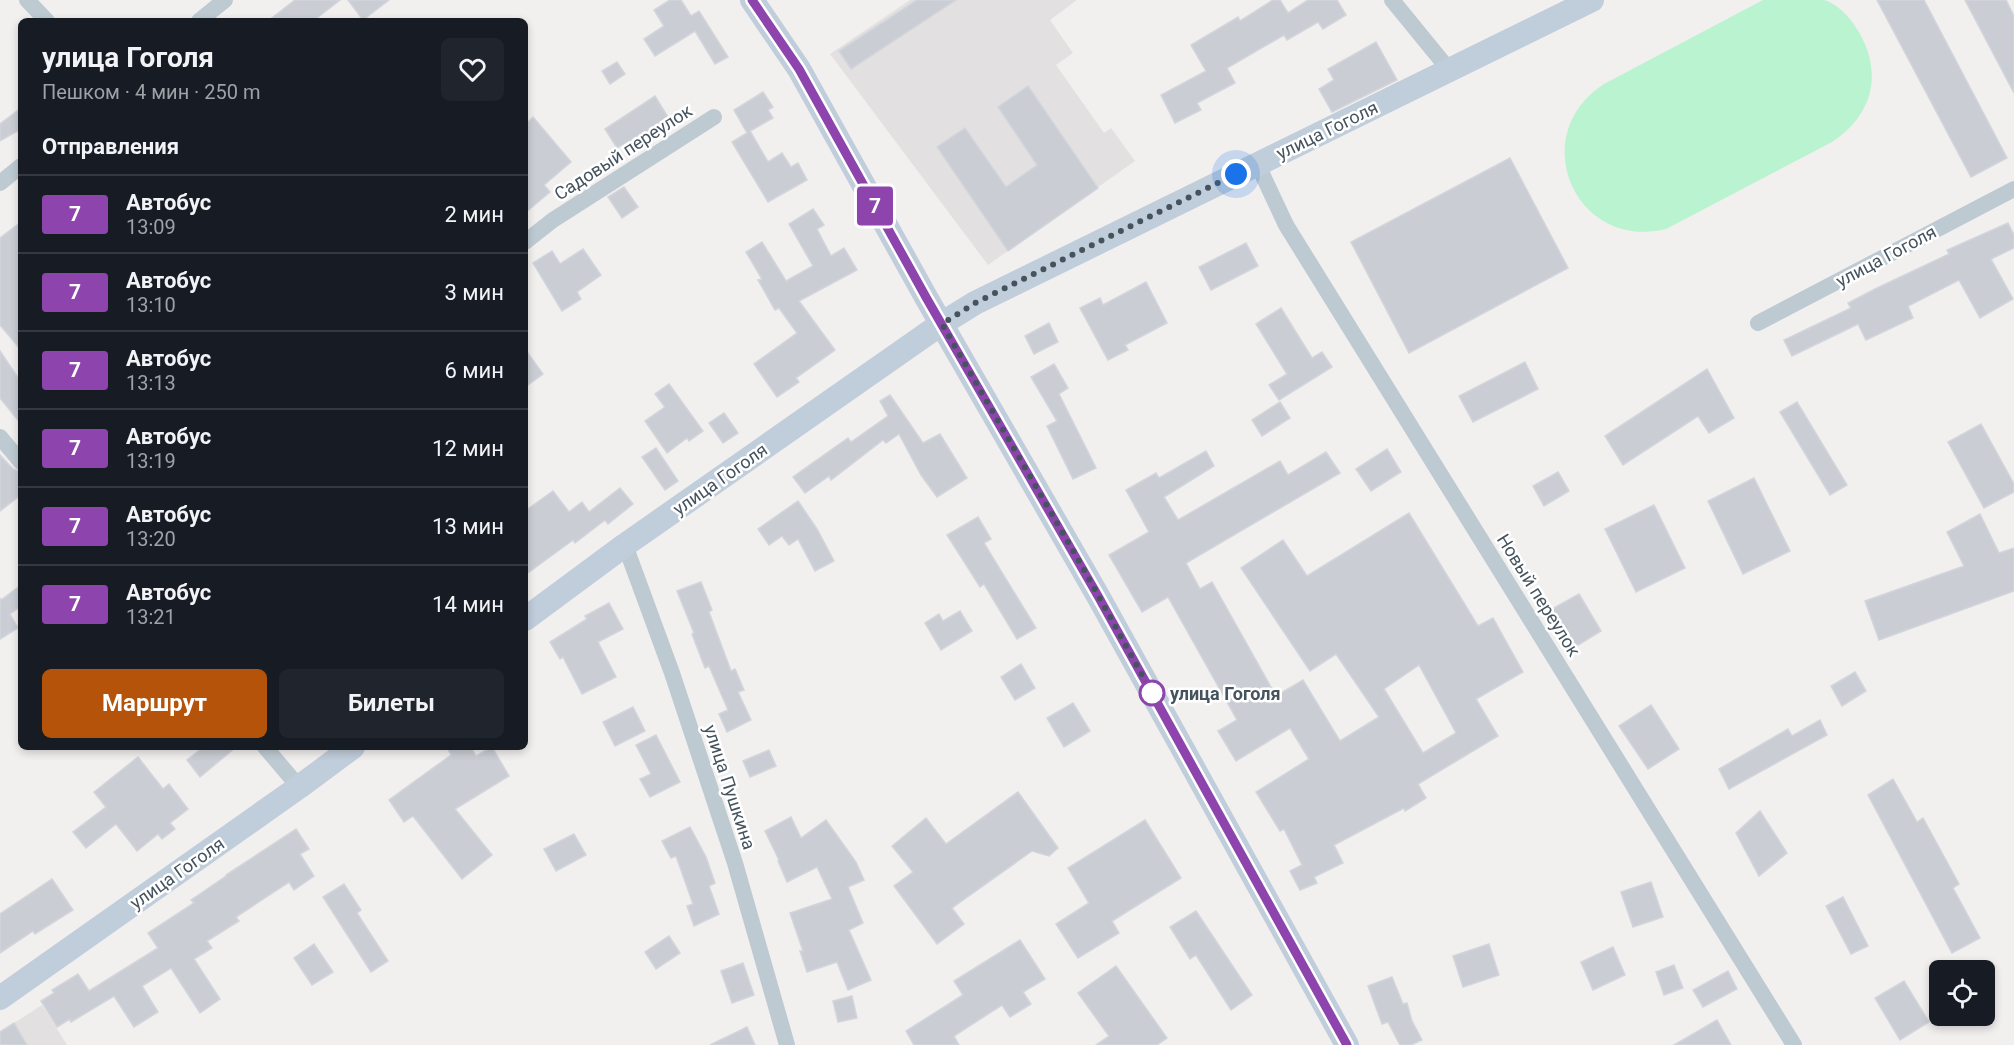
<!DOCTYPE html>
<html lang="ru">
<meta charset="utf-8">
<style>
body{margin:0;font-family:Roboto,sans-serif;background:#20242c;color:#f1f3f6;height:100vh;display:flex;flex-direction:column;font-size:22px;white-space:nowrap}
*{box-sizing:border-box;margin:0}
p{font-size:20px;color:#9ea1a6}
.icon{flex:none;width:33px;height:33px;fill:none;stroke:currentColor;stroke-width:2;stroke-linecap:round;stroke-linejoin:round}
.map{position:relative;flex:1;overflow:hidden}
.details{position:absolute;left:18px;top:18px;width:510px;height:732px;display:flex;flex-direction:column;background:#171b24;border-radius:9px;box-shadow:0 3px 9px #0003}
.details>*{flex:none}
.badge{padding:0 12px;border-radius:4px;font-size:21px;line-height:39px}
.tools{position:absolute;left:1929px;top:960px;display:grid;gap:12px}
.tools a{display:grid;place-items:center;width:66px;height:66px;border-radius:9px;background:#171b24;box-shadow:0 3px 9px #0003;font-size:30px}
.you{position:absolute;width:30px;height:30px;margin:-15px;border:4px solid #fff;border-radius:50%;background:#1a73e8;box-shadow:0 0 0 9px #1a73e833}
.map>.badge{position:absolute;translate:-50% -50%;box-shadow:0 0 0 3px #fff}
h2{padding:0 24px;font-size:22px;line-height:54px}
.round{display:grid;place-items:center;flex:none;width:63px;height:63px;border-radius:9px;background:#20242c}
.summary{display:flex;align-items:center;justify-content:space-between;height:102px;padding:0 24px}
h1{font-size:28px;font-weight:700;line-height:45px}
.action{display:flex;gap:12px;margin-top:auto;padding:12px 24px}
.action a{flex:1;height:69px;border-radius:9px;background:#b45309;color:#fff;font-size:24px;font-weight:700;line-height:69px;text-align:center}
.action a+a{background:#20242c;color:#f1f3f6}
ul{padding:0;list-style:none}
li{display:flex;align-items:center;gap:18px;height:78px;padding:0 24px;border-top:2px solid #363941}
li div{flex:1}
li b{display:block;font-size:22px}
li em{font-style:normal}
li .badge{min-width:66px;font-weight:700;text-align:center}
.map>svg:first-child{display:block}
.education{fill:#e3e0e1}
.green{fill:#b9f3cf}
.building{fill:#caced4;stroke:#d2d5db;stroke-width:1.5;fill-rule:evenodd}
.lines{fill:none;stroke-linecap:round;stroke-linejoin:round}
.street{stroke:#becad2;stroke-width:16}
.secondary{stroke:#c0cdda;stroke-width:24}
.line-casing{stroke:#fff;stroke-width:14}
.line{stroke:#8e44ad;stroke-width:9}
.walk{stroke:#45535e;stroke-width:6;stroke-dasharray:0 10.8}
.stop-dot{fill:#fff;stroke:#8e44ad;stroke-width:3}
.labels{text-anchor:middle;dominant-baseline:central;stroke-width:5;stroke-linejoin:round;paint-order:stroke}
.street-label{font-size:18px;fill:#45535e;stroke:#fff}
.stop-label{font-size:18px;font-weight:bold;fill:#45535e;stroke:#fff;text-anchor:start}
</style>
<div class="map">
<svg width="2014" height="1045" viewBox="0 0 2014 1045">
<rect width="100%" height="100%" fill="#f2efef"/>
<g class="education">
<path d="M 910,0 L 1077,0 L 1050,20 L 1073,53 L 1056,65 L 1104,133 L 1111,128 L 1135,161 L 988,265 L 830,54 Z"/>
<path d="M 42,1005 L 67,1045 L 0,1045 L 0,1032 Z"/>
</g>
<path class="green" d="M 1763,0 C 1779,0 1810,0 1824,0 C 1836,3 1849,16 1855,26 C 1884,69 1875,114 1832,142 L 1666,229 C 1575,251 1525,135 1604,84 Z"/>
<g class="building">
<path d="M 295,0 L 340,0 L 313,21 L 268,21 Z"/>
<path d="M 348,0 L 389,0 L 363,20 Z"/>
<path d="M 670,0 L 681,0 L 691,16 L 699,11 L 728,57 L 715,64 L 695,31 L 655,56 L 644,39 L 664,26 L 654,10 Z"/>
<path d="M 917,0 L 956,0 L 851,69 L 839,51 Z"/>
<path d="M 1273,0 L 1280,0 L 1288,13 L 1308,0 L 1337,0 L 1346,15 L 1323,29 L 1318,22 L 1287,40 L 1284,35 L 1227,68 L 1235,83 L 1197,103 L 1201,110 L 1175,123 L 1161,95 L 1206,71 L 1191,45 L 1238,17 L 1240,21 Z"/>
<path d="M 1877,0 L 1924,0 L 2007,158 L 1971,177 Z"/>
<path d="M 1965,0 L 2006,0 L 2014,16 L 2014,93 Z"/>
<path d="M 1376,42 L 1397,80 L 1332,112 L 1319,89 L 1334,80 L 1328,69 Z"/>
<path d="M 617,62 L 625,74 L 610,84 L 602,71 Z"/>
<path d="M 1028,86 L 1098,188 L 1008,251 L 937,147 L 965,128 L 1006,187 L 1037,165 L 998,107 Z"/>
<path d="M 763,92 L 773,107 L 768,110 L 773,118 L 750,131 L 768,162 L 782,153 L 791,167 L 798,163 L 807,180 L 768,202 L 732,142 L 747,133 L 734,110 Z"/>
<path d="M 655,96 L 671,122 L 649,136 L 646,131 L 617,148 L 605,129 Z"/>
<path d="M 21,108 L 21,129 L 0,141 L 0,124 Z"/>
<path d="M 533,117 L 571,162 L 544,185 L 550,192 L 525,213 L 525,125 Z"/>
<path d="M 1510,158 L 1568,268 L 1409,353 L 1351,242 Z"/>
<path d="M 624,187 L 638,207 L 622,218 L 608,197 Z"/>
<path d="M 813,209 L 824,225 L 817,229 L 831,256 L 844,248 L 857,270 L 799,301 L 835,350 L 796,378 L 799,382 L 777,397 L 754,364 L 797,333 L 779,308 L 775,310 L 758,280 L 762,279 L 746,252 L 762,242 L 786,281 L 813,266 L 789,224 Z"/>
<path d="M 21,222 L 21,350 L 0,325 L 0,238 Z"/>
<path d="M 2008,223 L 2014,235 L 2014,248 L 1991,259 L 2013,299 L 1980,318 L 1959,280 L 1908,306 L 1913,318 L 1866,340 L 1858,324 L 1792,356 L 1784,340 L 1851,308 L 1848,303 L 1875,289 L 1949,254 L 1947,250 Z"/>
<path d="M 1246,243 L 1258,266 L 1211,290 L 1199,267 Z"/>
<path d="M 583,249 L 601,275 L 577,292 L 581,299 L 562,311 L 533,263 L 552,251 L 560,264 Z"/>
<path d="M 1146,282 L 1167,323 L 1125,345 L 1128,350 L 1108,360 L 1080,308 L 1100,298 L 1103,305 Z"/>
<path d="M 1281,308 L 1312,358 L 1322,352 L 1332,367 L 1279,400 L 1269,385 L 1287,374 L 1256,324 Z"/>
<path d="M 1049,323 L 1058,342 L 1034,354 L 1025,336 Z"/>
<path d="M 525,349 L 543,374 L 525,387 Z"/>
<path d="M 0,351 L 21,382 L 21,424 L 0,398 Z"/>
<path d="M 1525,362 L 1538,389 L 1473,422 L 1459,396 Z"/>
<path d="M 1054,364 L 1068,388 L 1059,394 L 1096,468 L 1073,479 L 1047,426 L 1057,421 L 1031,377 Z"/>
<path d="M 1707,369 L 1734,418 L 1709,433 L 1698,416 L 1623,465 L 1605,436 Z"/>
<path d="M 669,384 L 703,431 L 689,441 L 687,438 L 667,453 L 645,421 L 665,407 L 655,394 Z"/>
<path d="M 890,395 L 923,443 L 940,434 L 967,478 L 937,497 L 921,475 L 899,434 L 886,443 L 883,440 L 831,480 L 829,476 L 805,493 L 793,477 L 848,438 L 851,442 L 888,416 L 880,401 Z"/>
<path d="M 1280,402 L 1290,418 L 1262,436 L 1252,420 Z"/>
<path d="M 1797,402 L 1847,485 L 1830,495 L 1780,412 Z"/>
<path d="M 724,413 L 738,433 L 723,443 L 709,423 Z"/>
<path d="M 1981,424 L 2014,484 L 2014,492 L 1984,508 L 1948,442 Z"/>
<path d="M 656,448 L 678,481 L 665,490 L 642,457 Z"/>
<path d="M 1387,449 L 1401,472 L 1371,491 L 1356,469 Z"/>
<path d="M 1206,451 L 1214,466 L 1164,497 L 1178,520 L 1280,461 L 1288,475 L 1326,452 L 1340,473 L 1186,563 L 1200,589 L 1212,582 L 1276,696 L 1303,680 L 1340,741 L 1379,717 L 1336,654 L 1310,671 L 1241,568 L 1283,540 L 1307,576 L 1409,513 L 1478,626 L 1493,618 L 1523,672 L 1476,699 L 1498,736 L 1418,784 L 1426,798 L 1405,811 L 1404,808 L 1334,845 L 1343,863 L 1314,877 L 1317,883 L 1300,890 L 1290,871 L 1302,865 L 1284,829 L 1280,831 L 1256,792 L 1309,759 L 1290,728 L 1236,761 L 1218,731 L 1237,720 L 1168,597 L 1142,612 L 1109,555 L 1149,532 L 1126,490 L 1156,473 L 1159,478 ZM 1419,665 L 1456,733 L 1423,753 L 1384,689 Z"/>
<path d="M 0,455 L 13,469 L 21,472 L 21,495 L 0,511 Z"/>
<path d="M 1558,472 L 1569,491 L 1544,506 L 1533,486 Z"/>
<path d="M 1754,478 L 1790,551 L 1743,574 L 1708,501 Z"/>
<path d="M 620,488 L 633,504 L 608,524 L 605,520 L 575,543 L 573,540 L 525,575 L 525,511 L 553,491 L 569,512 L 582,502 L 589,512 Z"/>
<path d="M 798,501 L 817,529 L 834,561 L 815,571 L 798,539 L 789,545 L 782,536 L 769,545 L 758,529 Z"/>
<path d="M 1654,505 L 1685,568 L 1636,592 L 1605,529 Z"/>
<path d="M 1980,514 L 1999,553 L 2014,548 L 2014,591 L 1879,640 L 1865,601 L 1964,566 L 1947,532 Z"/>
<path d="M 978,517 L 991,539 L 984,543 L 1036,628 L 1017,639 L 984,584 L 980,587 L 947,535 Z"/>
<path d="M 701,582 L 712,610 L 709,612 L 731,671 L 735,669 L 744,690 L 738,692 L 751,720 L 727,732 L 719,714 L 728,710 L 709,666 L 705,668 L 692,634 L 694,633 L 677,591 Z"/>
<path d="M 21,585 L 21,606 L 10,614 L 18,628 L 0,639 L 0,598 L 1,600 Z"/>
<path d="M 1579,594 L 1601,631 L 1567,652 L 1543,614 Z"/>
<path d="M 609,603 L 623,629 L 598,642 L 616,677 L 582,694 L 563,657 L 560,659 L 550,642 L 587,619 L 585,616 Z"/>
<path d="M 960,611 L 972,631 L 941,650 L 925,623 L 939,614 L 943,621 Z"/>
<path d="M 1021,664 L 1035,688 L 1015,700 L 1001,677 Z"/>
<path d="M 1855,672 L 1866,691 L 1842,706 L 1831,686 Z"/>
<path d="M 1073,703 L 1090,731 L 1064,747 L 1047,718 Z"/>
<path d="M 1651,705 L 1679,749 L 1648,769 L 1619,726 Z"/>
<path d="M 633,707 L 645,731 L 615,746 L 603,722 Z"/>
<path d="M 1820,720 L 1827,735 L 1729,789 L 1719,769 L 1788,729 L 1792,736 Z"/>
<path d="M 656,735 L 680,782 L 650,797 L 640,779 L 651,774 L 636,745 Z"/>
<path d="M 204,747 L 236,747 L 200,777 L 187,760 Z"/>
<path d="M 447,747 L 471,747 L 476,756 L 492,747 L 509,776 L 455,809 L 492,855 L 462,879 L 413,816 L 404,822 L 389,800 L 451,755 Z"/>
<path d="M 769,750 L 776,766 L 750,777 L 743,761 Z"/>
<path d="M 138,757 L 163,789 L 169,784 L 188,809 L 170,823 L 175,829 L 162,839 L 158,834 L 137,851 L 116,824 L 86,848 L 73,832 L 106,807 L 94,792 Z"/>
<path d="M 1893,779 L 1917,822 L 1923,818 L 1959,884 L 1953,888 L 1980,938 L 1952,953 L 1868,795 Z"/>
<path d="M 1018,792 L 1058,848 L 1049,856 L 1032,851 L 952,908 L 964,924 L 937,944 L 894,886 L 913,872 L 892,846 L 926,818 L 946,844 Z"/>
<path d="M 1760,811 L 1787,853 L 1759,876 L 1736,833 Z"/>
<path d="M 791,817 L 801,838 L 826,820 L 856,862 L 864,880 L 848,887 L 863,923 L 849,930 L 871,980 L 848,990 L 837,962 L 807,972 L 800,951 L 803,951 L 790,913 L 832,899 L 817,867 L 787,882 L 778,861 L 779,860 L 765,831 Z"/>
<path d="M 1145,820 L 1181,878 L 1112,921 L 1119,933 L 1078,958 L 1056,924 L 1089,903 L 1068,868 Z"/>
<path d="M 690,827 L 706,857 L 715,883 L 709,886 L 719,914 L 694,926 L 687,906 L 693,904 L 676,856 L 671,858 L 662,841 Z"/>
<path d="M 296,829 L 309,849 L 300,854 L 314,876 L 294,890 L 289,882 L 236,917 L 239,921 L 207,941 L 212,948 L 194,959 L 220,999 L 200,1013 L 171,968 L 142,986 L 158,1012 L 134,1027 L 114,996 L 71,1022 L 70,1019 L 57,1027 L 41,1001 L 54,993 L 52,990 L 78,974 L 89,991 L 158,948 L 148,933 L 194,903 L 191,900 L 226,876 L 226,875 Z"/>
<path d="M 574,834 L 586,855 L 556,871 L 544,849 Z"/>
<path d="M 52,879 L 73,910 L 35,934 L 33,931 L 0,953 L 0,914 Z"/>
<path d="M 1651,882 L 1663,917 L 1633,927 L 1621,892 Z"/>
<path d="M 344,884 L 361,910 L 357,913 L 388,961 L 371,972 L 323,897 Z"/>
<path d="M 1843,897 L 1868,946 L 1851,954 L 1826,906 Z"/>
<path d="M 1196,911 L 1252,995 L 1231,1010 L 1196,955 L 1190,959 L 1170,927 Z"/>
<path d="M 669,936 L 680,953 L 656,969 L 645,952 Z"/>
<path d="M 1020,940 L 1045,979 L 1023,992 L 1031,1004 L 1010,1017 L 1002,1005 L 954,1036 L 959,1045 L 914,1045 L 906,1031 L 963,995 L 954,981 Z"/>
<path d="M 314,944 L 333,972 L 312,985 L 294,958 Z"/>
<path d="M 1489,944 L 1499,975 L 1463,987 L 1453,956 Z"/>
<path d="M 1613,947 L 1625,975 L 1593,990 L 1581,962 Z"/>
<path d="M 743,963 L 754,995 L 732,1003 L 721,971 Z"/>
<path d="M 1674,965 L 1683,988 L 1664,995 L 1656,972 Z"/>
<path d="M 1116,966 L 1167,1038 L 1157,1045 L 1096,1045 L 1109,1036 L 1078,993 Z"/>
<path d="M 1728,971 L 1737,989 L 1703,1007 L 1693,990 Z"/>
<path d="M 1392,977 L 1403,1004 L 1407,1003 L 1412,1021 L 1422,1040 L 1411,1045 L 1400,1045 L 1388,1022 L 1382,1024 L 1368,986 Z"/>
<path d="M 1904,981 L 1929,1022 L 1900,1040 L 1875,998 Z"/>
<path d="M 852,996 L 857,1018 L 838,1022 L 833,1001 Z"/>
<path d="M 1717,1020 L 1731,1045 L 1674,1045 Z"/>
<path d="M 14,1023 L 27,1045 L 0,1045 L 0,1032 Z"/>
<path d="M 747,1027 L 755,1045 L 710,1045 Z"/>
</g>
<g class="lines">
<g class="street">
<path d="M 27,0 L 47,21"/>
<path d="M 1392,0 L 1450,71"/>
<path d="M 199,21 L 225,0"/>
<path d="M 1257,163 L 1286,225 L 1794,1045"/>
<path d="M 0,183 L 21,166"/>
<path d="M 525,242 L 553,220 L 714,117"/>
<path d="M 1758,323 L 2014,189"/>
<path d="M 0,437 L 21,462"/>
<path d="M 625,545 L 672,673 L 735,863 L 787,1045"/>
<path d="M 265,747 L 299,787"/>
</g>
<g class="secondary">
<path d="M 752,0 L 799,69 L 927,299 L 1098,596 L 1347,1045"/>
<path d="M 525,619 L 625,545 L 941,324 L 975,303 L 1592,0"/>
<path d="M 0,998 L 299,787 L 353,747"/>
</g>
</g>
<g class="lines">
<defs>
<path id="line" d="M 752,0 L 799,69 L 927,299 L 1098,596 L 1347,1045"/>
</defs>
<use href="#line" class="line-casing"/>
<use href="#line" class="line"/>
<path class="walk" d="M 1152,693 L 1083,568 L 942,324 L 975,303 L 1236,174"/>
</g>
<circle class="stop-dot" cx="1152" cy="693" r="12"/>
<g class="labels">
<g class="street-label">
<text transform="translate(1327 130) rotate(-26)">улица Гоголя</text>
<text transform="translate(623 152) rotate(-33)">Садовый переулок</text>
<text transform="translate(1886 256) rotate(-28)">улица Гоголя</text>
<text transform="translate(720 479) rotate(-35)">улица Гоголя</text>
<text transform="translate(1539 595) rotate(58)">Новый переулок</text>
<text transform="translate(730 787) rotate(72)">улица Пушкина</text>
<text transform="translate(177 873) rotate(-35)">улица Гоголя</text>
</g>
<g class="stop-label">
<text x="1170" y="693">улица Гоголя</text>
</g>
</g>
</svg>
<div class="tools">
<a><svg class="icon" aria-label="locate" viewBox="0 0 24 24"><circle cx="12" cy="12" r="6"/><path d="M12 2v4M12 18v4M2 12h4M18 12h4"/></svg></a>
</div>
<div class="you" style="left:1236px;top:174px"></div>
<b class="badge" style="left:875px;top:206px;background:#8e44ad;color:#fff">7</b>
<section class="details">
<div class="summary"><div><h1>улица Гоголя</h1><p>Пешком · 4 мин · 250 m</p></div><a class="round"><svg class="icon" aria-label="heart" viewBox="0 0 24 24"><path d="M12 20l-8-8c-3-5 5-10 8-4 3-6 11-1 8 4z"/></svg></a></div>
<h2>Отправления</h2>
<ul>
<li><span class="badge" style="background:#8e44ad;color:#fff">7</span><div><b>Автобус</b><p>13:09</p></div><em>2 мин</em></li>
<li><span class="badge" style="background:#8e44ad;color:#fff">7</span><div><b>Автобус</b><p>13:10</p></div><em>3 мин</em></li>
<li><span class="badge" style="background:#8e44ad;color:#fff">7</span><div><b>Автобус</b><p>13:13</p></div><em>6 мин</em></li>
<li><span class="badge" style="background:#8e44ad;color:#fff">7</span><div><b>Автобус</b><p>13:19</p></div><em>12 мин</em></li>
<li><span class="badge" style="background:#8e44ad;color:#fff">7</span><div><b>Автобус</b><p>13:20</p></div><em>13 мин</em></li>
<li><span class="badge" style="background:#8e44ad;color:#fff">7</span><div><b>Автобус</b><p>13:21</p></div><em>14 мин</em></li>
</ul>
<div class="action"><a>Маршрут</a><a>Билеты</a></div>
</section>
</div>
